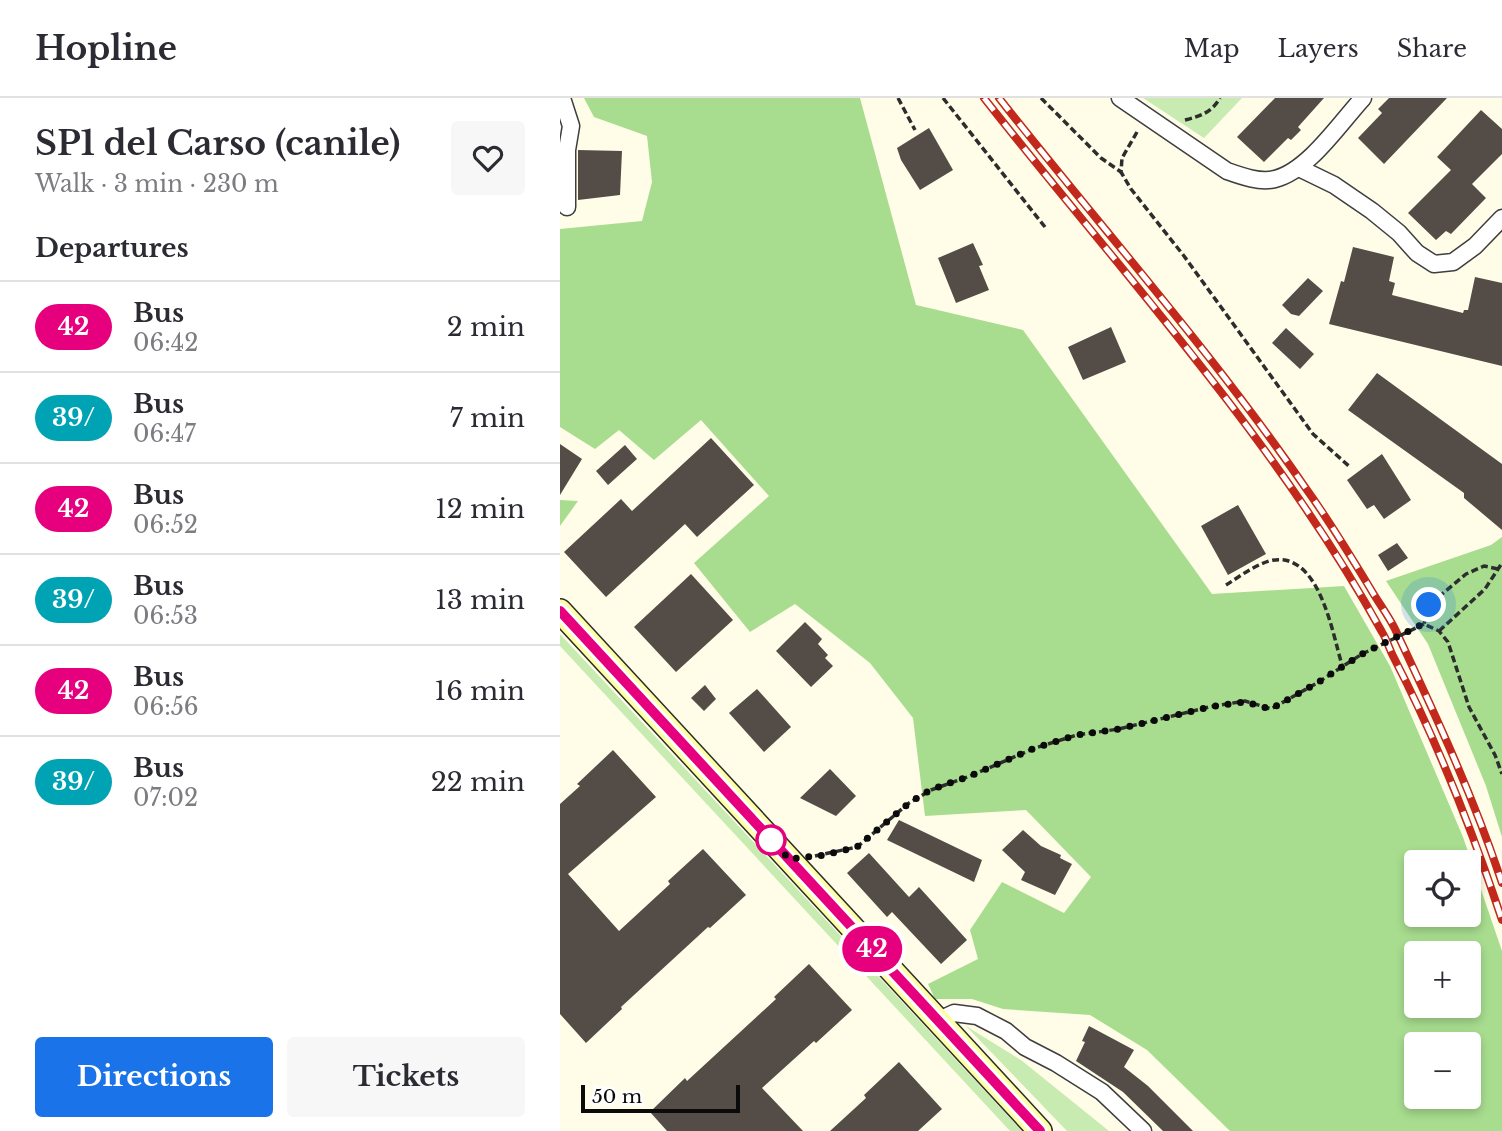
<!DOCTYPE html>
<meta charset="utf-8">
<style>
body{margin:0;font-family:"Libre Baskerville",serif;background:#f7f7f7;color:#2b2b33;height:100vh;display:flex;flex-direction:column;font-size:26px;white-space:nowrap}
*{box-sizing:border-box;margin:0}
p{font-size:23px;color:#7c7c81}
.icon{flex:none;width:38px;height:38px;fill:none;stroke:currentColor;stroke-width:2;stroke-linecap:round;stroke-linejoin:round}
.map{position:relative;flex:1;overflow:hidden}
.drawer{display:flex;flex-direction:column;background:#fff;width:560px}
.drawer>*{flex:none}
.badge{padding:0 14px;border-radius:23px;font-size:24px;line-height:46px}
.buttons{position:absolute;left:844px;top:752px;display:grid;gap:14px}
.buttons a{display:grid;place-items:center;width:77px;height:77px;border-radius:7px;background:#fff;box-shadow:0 4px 10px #0003;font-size:35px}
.scale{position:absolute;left:21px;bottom:18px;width:159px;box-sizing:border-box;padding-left:7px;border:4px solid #0b0b0b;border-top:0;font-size:19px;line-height:24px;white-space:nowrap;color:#0b0b0b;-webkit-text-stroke:5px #fff;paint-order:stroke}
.you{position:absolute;width:35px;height:35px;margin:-18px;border:5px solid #fff;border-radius:50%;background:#1a73e8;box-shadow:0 0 0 10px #1a73e833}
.map>.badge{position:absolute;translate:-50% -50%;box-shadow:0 0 0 4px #fff}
h2{padding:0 35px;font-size:26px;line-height:63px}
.round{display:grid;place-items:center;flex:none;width:74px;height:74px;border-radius:7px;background:#f7f7f7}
.headline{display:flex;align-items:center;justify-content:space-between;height:119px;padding:0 35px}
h1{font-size:33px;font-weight:800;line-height:52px}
.cta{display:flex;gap:14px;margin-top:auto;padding:14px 35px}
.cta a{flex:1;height:80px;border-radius:7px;background:#1a73e8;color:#fff;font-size:28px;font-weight:800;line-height:80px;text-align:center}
.cta a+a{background:#f7f7f7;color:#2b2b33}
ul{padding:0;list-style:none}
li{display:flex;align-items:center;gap:21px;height:91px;padding:0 35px;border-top:2px solid #e1e1e2}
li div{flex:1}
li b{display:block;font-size:26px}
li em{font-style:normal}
li .badge{min-width:77px;font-weight:700;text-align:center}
header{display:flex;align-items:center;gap:42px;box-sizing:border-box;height:98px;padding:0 35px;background:#fff;border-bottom:2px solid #e1e1e2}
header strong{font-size:33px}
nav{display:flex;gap:38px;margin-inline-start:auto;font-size:24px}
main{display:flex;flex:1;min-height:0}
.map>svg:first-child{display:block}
.green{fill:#c7ebb0}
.forest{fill:#a8dd8f;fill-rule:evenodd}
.building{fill:#544d47}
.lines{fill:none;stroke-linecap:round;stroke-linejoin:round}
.street-casing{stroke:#3e3e3e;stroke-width:19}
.secondary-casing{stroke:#2d2d2d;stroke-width:26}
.path{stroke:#2d2d2d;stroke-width:3.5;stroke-dasharray:7 3.5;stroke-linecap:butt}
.street{stroke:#fff;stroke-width:16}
.secondary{stroke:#feffa3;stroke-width:23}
.rail-casing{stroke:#c2291c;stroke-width:8}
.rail{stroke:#fff;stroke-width:5;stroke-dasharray:16;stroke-linecap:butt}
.path-bridge{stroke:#2d2d2d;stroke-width:3.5;stroke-dasharray:7 3.5;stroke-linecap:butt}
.line-casing{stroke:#fff;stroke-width:16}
.line{stroke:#e6007e;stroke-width:10}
.walk{stroke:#0b0b0b;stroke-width:7;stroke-dasharray:0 12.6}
.stop-dot{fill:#fff;stroke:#e6007e;stroke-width:3.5}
</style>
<header>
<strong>Hopline</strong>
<nav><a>Map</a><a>Layers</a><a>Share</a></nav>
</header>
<main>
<section class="drawer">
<div class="headline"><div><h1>SP1 del Carso (canile)</h1><p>Walk · 3 min · 230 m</p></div><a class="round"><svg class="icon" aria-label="heart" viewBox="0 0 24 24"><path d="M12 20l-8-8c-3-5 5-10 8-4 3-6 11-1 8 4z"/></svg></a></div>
<h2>Departures</h2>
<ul>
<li><span class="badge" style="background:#e6007e;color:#fff">42</span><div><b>Bus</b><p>06:42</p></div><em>2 min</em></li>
<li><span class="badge" style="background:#00a3b4;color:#fff">39/</span><div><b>Bus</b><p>06:47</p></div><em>7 min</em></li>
<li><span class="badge" style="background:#e6007e;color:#fff">42</span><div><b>Bus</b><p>06:52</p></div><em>12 min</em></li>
<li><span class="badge" style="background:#00a3b4;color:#fff">39/</span><div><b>Bus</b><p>06:53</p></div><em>13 min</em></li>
<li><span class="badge" style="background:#e6007e;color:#fff">42</span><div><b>Bus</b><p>06:56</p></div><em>16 min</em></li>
<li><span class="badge" style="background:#00a3b4;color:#fff">39/</span><div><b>Bus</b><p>07:02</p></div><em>22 min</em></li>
</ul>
<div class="cta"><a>Directions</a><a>Tickets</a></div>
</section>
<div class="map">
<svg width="942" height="1033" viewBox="0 0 942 1033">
<rect width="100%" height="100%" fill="#fffde8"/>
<g class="green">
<path d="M 583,0 L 682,0 L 644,40 Z"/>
<path d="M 0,536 L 462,1033 L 450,1033 L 0,548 Z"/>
<path d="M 406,928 L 461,962 L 549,1033 L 507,1033 Z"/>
</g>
<g class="forest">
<path d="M 24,0 L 300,0 L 356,207 L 463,232 L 652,496 L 784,488 L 830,568 L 903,739 L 942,853 L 942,1033 L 670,1033 L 587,952 L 530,917 L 443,911 L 412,901 L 375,901 L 368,886 L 418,861 L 410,832 L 442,784 L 504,815 L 531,779 L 466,712 L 365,718 L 353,620 L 310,565 L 235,506 L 190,534 L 134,465 L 209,398 L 141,322 L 94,362 L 59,332 L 35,351 L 0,329 L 0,131 L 82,123 L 92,84 L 87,38 L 34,19 ZM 856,765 L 908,765 L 908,817 L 856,817 ZM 856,856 L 908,856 L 908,908 L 856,908 ZM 856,947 L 908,947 L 908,999 L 856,999 Z"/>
<path d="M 0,402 L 18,403 L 0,428 Z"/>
<path d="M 942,439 L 942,739 L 926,688 L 868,546 L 826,483 L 931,447 Z"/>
</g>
<g class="building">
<path d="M 715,0 L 764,0 L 738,29 L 741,32 L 731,42 L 728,40 L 704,64 L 677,39 Z"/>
<path d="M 829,0 L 887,0 L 824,66 L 798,40 L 822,15 L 818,11 Z"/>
<path d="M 921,12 L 942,31 L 942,56 L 912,86 L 926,100 L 891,136 L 886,133 L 876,142 L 848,115 L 891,72 L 877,59 Z"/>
<path d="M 369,30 L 393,72 L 360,92 L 341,62 L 337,50 Z"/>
<path d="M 18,52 L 62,53 L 60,97 L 18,102 Z"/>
<path d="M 413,145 L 423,167 L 419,168 L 429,192 L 396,205 L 378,160 Z"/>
<path d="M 793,149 L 834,159 L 829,183 L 835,185 L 832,197 L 903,215 L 904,212 L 908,212 L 915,179 L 942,185 L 942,268 L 769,226 L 781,183 L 784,184 Z"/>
<path d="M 748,180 L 763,193 L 739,218 L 731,216 L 722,207 Z"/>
<path d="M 551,229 L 566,264 L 523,282 L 508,249 Z"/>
<path d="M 726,230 L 754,256 L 740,271 L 712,245 Z"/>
<path d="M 817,275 L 942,366 L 942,432 L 904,400 L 904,395 L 788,312 Z"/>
<path d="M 151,340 L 194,387 L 137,439 L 125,426 L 46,499 L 4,454 L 61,401 L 72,413 Z"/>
<path d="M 0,346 L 22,361 L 0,397 Z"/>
<path d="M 65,347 L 77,361 L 48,387 L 36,373 Z"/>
<path d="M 822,356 L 851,402 L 824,421 L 814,407 L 807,411 L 787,382 Z"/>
<path d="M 678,407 L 706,456 L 668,477 L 641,428 Z"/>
<path d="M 837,445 L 848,460 L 828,473 L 818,457 Z"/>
<path d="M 131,476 L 173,522 L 116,574 L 74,529 Z"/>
<path d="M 245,524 L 262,541 L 258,546 L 268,557 L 265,560 L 273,568 L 251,589 L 216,553 Z"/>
<path d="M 145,587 L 156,601 L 144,613 L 131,600 Z"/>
<path d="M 197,591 L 231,629 L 204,654 L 169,615 Z"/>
<path d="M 53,652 L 96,699 L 8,776 L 59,833 L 110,786 L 108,783 L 143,751 L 186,797 L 150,830 L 148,829 L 61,909 L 62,911 L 26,945 L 0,916 L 0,706 L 20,688 L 17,686 Z"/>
<path d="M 270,671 L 296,698 L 276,718 L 240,700 Z"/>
<path d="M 339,722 L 422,762 L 414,784 L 327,742 Z"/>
<path d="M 463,732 L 481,748 L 501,757 L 500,760 L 512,766 L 495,797 L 461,782 L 465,774 L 442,752 Z"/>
<path d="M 309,755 L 349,799 L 359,789 L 407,842 L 381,866 L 332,814 L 327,819 L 287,775 Z"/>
<path d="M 249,866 L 292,912 L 256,945 L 254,943 L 202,990 L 243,1033 L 107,1033 L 90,1014 L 125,980 L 127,983 L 216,901 L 214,899 Z"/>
<path d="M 529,928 L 574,952 L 564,969 L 588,988 L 633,1033 L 603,1033 L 563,994 L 516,963 L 525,944 L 522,943 Z"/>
<path d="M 339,964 L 382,1011 L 358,1033 L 270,1033 L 306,1000 L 304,997 Z"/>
</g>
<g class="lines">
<defs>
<g id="street">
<path d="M 2,0 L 11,28 L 7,52 L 7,109"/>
<path d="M 560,0 L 667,73 C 681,78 700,85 715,81 C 748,73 780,25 803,0"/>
<path d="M 739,70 L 774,87 L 812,113 L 839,135 L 857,155 L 874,166 L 893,164 L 915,148 L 942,120"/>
<path d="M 379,922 L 394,915 L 417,918 L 446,933 L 465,949 L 496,965 L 542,994 L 583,1033"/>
</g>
<path id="secondary" d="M 0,513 L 480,1033"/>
</defs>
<use href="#street" class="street-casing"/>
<use href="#secondary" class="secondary-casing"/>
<g class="path">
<path d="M 338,0 L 355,32"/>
<path d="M 383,0 L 485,129"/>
<path d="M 481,0 L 541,60 L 561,74"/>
<path d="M 625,22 C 641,18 652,14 660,0"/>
<path d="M 577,34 L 562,60 L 561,74 L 571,91 L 624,158 L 753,336 L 790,369"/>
<path d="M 938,471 L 924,468 L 906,476 L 869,507 L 864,526 L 879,533 L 888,544 L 909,609 L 935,657 L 942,676"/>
<path d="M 666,487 C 679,479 693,468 709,463 C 759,450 772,534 782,567"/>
<path d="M 879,533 L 925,491 L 942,465"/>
<path d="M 255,758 L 297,749 L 349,705 L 371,692 L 410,678 L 475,650 L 517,637 L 559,631 L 649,609 L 685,603 L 711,611 L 757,585 L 802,556"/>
</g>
<use href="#street" class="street"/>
<use href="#secondary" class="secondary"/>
<defs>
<g id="rail">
<path d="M 424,0 C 561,174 714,339 822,534 C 827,542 829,550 833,558 C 877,643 912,731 942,822"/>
<path d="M 439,0 C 542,131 653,255 747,392 C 770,424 790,457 810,490 C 818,504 828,517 835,531 C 874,614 913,697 942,785"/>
</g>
</defs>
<use href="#rail" class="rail-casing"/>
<use href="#rail" class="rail"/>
<path class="path-bridge" d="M 802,556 L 864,526"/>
</g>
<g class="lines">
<defs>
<path id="line" d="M 0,513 L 480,1033"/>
</defs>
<use href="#line" class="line-casing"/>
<use href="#line" class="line"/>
<path class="walk" d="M 211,742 L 210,740 L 229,761 L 265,757 L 297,749 L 349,705 L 370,692 L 410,678 L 475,650 L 517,637 L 559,631 L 649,609 L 685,604 L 711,611 L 757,585 L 802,556 L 863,526 L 869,507"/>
</g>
<circle class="stop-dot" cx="211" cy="742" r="14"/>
</svg>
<div class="buttons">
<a><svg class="icon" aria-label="locate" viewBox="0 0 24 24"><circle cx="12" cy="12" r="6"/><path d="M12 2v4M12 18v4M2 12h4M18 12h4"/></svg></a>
<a>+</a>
<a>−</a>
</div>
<div class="scale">50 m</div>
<div class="you" style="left:869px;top:507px"></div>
<b class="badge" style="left:312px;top:851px;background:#e6007e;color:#fff">42</b>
</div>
</main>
